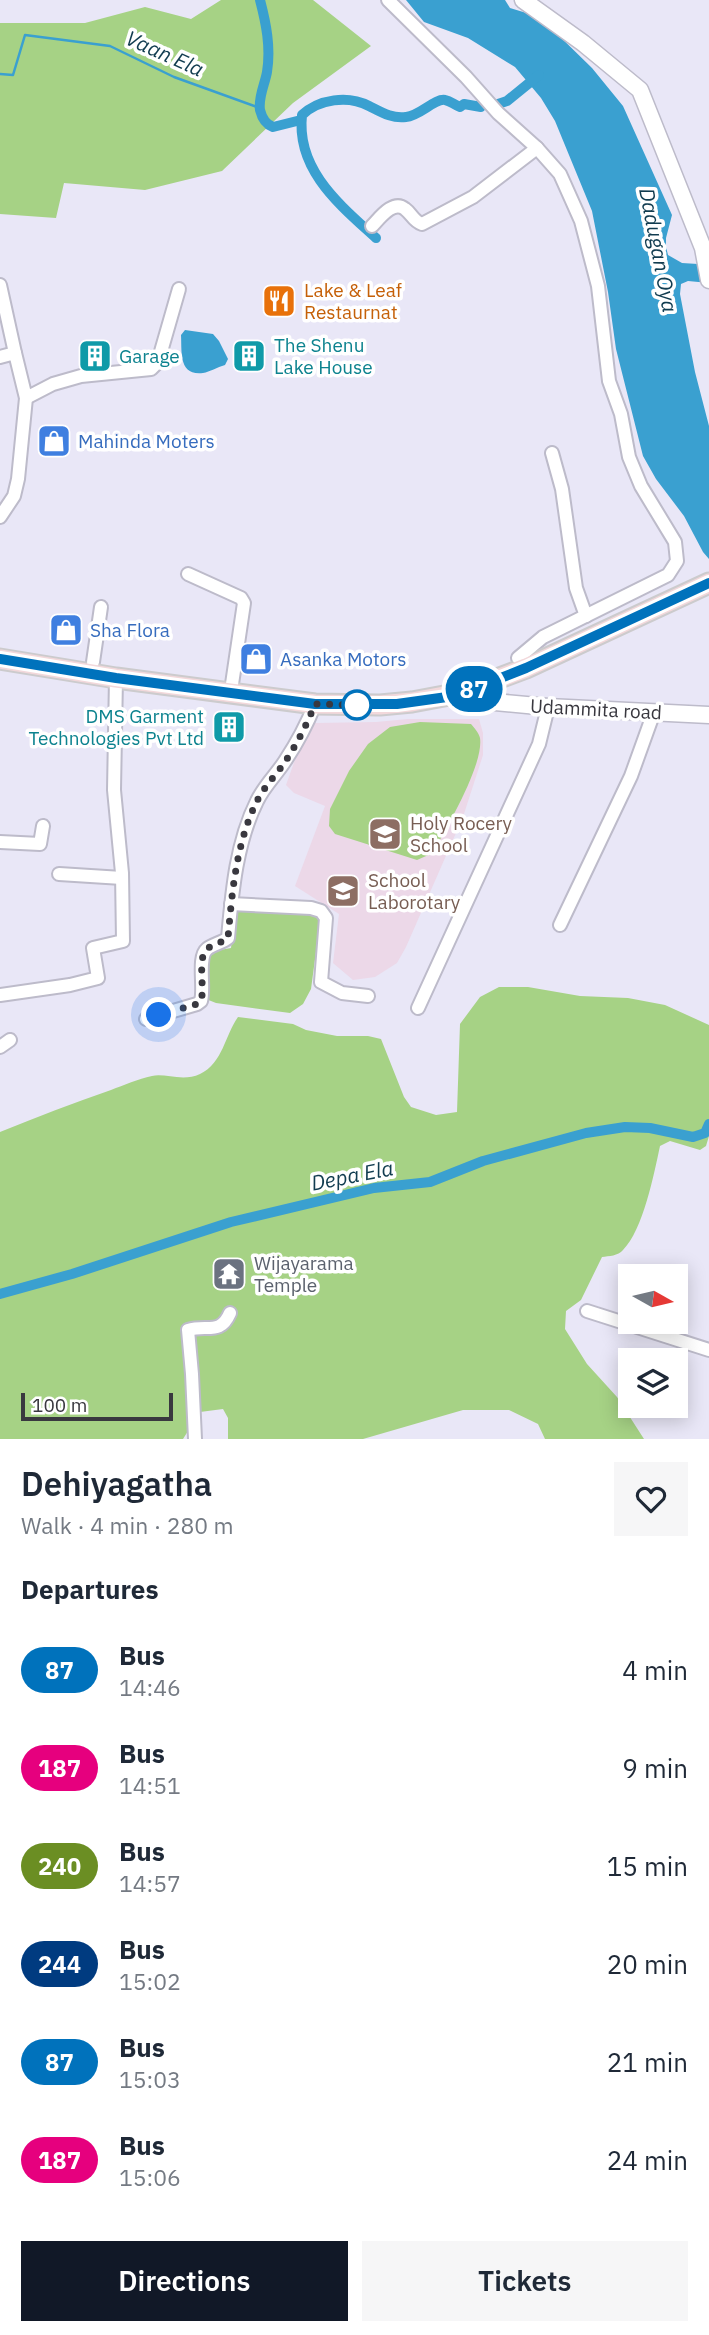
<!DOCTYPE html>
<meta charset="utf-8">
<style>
body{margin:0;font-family:"IBM Plex Sans",sans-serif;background:#f6f6f7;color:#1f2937;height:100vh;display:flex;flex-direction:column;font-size:26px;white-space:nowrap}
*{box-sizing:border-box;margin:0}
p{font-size:23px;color:#747a83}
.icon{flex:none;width:38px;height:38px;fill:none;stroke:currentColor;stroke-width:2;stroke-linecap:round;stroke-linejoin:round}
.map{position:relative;height:1439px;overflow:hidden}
.sheet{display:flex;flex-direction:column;background:#fff;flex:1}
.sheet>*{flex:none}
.badge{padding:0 14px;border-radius:23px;font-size:24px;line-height:46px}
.needle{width:46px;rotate:98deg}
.controls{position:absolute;left:618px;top:1264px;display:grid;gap:14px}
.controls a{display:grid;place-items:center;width:70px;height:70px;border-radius:0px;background:#fff;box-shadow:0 4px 18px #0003;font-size:35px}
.scale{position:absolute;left:21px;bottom:18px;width:152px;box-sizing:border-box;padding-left:7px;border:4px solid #39383f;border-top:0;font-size:19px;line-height:24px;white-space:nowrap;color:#39383f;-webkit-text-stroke:5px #fff;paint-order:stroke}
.you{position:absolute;width:35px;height:35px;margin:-18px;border:5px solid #fff;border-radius:50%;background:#1a73e8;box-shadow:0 0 0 10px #1a73e833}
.map>.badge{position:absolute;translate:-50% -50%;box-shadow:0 0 0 4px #fff}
h2{padding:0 21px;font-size:26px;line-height:63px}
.round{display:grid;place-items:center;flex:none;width:74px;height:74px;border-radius:0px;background:#f6f6f7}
.head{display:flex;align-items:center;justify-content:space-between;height:119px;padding:0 21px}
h1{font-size:33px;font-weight:600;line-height:52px}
.primary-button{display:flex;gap:14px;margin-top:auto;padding:14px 21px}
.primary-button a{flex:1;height:80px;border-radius:0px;background:#111827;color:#fff;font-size:28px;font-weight:600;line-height:80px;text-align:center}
.primary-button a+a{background:#f6f6f7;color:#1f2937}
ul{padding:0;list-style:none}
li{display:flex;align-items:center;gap:21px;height:98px;padding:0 21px}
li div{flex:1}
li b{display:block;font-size:26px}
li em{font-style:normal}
li .badge{min-width:77px;font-weight:700;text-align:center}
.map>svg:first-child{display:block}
.education{fill:#ecd8e8}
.green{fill:#a6d285}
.water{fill:#3aa0d0}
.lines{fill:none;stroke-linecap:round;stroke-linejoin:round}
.stream{stroke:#3aa0d0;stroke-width:2.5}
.canal{stroke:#3aa0d0;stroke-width:10}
.minor-casing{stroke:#bdbbca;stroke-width:16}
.tertiary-casing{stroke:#bdbbca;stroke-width:19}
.trunk-casing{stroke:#cccbcd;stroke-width:23}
.minor{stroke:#fff;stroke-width:12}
.tertiary{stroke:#fff;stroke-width:16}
.trunk{stroke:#f2d8db;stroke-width:19}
.line-casing{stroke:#fff;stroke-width:16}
.line{stroke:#0072bc;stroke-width:10}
.walk{stroke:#39383f;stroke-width:7;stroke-dasharray:0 12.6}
.stop-dot{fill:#fff;stroke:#0072bc;stroke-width:3.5}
.labels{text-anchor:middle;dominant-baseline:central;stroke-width:7;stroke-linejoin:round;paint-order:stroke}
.food-label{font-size:19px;fill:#c56008;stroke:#fff;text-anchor:start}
.culture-label{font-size:19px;fill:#0d838f;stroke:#fff;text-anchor:start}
.shop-label{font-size:19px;fill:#366cbe;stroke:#fff;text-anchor:start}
.street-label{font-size:19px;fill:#39383f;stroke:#fff}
.education-label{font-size:19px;fill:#785e54;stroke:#fff;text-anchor:start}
.worship-label{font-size:19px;fill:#5b616d;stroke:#fff;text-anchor:start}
.water-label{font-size:21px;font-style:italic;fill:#113c50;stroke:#fff}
</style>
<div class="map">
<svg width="709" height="1439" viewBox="0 0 709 1439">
<rect width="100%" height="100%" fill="#e9e7f7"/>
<path class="education" d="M 408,719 L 479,719 L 483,733 L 483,755 L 463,817 L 406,947 L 397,963 L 375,977 L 353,980 L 333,963 L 339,914 L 295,886 L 325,806 L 294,793 L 286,785 L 296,757 L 315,723 L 376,722 Z"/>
<g class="green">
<path d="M 221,0 L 313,0 L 371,46 L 293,103 L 222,171 L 145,190 L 64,183 L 56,218 L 0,214 L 0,23 L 85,23 L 145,7 L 191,19 Z"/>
<path d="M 420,722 L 471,724 C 475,729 479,733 480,738 C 484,765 446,828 433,853 L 417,860 L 335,834 L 329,826 L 330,809 L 349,771 L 368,744 L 390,727 Z"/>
<path d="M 239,911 L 311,911 L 318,916 L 320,922 L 311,989 L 303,1004 L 290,1013 L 216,1003 L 206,999 L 208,956 L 214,951 L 231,948 L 235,913 Z"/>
<path d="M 499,987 L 528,987 L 580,996 L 628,998 L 665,1005 L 709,1025 L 709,1136 L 706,1146 L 700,1150 L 670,1141 L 660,1146 C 654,1174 643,1230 623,1250 C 618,1256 609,1256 602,1257 L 581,1300 L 566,1311 L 565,1329 L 587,1364 L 617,1397 L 644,1439 L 545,1439 L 538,1424 L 509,1410 L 463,1410 L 363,1439 L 228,1439 L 228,1418 L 223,1409 L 200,1412 L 183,1439 L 0,1439 L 0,1132 C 37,1117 73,1103 111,1090 C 124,1085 138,1079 152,1076 C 165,1073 183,1082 200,1074 C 223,1063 225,1035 238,1017 L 293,1024 L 306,1030 L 337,1036 L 368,1036 L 381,1039 L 404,1097 L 411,1107 L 436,1115 L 457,1112 L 460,1024 L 480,997 Z"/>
</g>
<g class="water">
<path d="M 406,0 L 505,0 L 510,8 L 533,15 L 547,24 L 592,68 L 623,106 L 672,215 L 666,238 L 666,247 L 668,255 L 682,263 L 698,264 L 709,283 L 688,281 L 681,284 L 680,294 L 695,372 L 709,426 L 709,559 L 703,552 L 684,516 L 656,479 L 643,456 L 616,349 L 608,292 L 592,211 L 555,121 L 541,98 L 515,67 L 468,38 L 424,22 Z"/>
<path d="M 185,330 L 213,334 L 219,341 L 228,359 L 225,365 C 217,367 210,372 203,373 C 178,376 182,351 181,335 Z"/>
</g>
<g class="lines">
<path class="stream" d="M 0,74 L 13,75 L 25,35 L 110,46 L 174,77 L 260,108"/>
<g class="canal">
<path d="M 260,0 C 266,23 271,47 267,72 C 265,84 258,97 260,110 C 262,118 265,124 273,127 L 301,120"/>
<path d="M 495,105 L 507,101 L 539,75"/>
<path d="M 376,238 C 340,205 296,170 302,115 C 319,99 348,95 369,106 C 381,112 392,119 406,117 C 420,116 435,98 445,100 C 451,101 454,105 460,107 L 464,104 L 481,107"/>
<path d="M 0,1294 L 72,1274 L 231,1222 L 374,1188 L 430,1182 L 483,1161 L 586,1133 L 625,1127 L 650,1128 L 693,1137 L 705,1133 L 709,1124"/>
</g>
<defs>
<g id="minor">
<path d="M 388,0 L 466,77 L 498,113 L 537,148 L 560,174 L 581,221 L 598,286 L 609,381 L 621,414 L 629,457 L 641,486 L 675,542 L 677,561 L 668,575 L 543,637 L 518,658"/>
<path d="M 372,226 C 379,219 393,199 405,209 C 412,214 413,221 422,224 L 473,197 L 537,148"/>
<path d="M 0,285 L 15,353"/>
<path d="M 0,357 L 15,353 L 26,398 L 18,479 L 14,496 L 0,517"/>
<path d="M 26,398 L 53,384 L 81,376 L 151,369 L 158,362 L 179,289"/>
<path d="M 552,453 L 562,489 L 576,588 L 586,616"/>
<path d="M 188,574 L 241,598 L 244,603 L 232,684"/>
<path d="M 93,662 L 101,607"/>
<path d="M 0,842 L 40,844 L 43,826"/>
<path d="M 59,874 L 122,878"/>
<path d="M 231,904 L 311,908 L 321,911 L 326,918 L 321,982 L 342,993 L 368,996"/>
<path d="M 560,925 L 631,776 L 654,712"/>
<path d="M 0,995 L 70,985 L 98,978 L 93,948 L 123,941 L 122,873 L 114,790 L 116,678"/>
<path d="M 418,1008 L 539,744 L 548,707"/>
<path d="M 146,1019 L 197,1004 L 201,1001 C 205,988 197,957 207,949 C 213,944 222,943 228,938 C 232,893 236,843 257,801 C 264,786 276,775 285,761 C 297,743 307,724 315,704"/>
<path d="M 0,1047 L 10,1040"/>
<path d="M 587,1311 L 709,1350"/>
<path d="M 195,1439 L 192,1374 L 188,1330 C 207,1324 220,1336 230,1313"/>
</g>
<g id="tertiary">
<path d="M 523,0 L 583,43 L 640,90 L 703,248 L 709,280"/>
<path d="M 458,692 L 495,702 L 548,707 L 709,715"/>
</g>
<path id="trunk" d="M 0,659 L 116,678 L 315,704 L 380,705 L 412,702 L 460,693 L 526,668 L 709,583"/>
</defs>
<use href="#minor" class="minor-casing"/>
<use href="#tertiary" class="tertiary-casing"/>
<use href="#trunk" class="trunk-casing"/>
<use href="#minor" class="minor"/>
<use href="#tertiary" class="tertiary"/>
<use href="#trunk" class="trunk"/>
</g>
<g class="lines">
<defs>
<path id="line" d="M 0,659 L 116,678 L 315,704 L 397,704 L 447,697 L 478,687 L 526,668 L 709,583"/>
</defs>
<use href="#line" class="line-casing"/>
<use href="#line" class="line"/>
<path class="walk" d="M 159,1015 L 197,1004 L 201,1001 C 205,988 197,957 207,949 C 213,944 222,943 228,938 C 232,893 236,843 257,801 C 264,787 276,775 285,762 C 297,744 307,724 315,704 L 357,705"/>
</g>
<defs>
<symbol id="restaurant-square" viewBox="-11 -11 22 22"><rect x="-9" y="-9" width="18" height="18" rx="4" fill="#e8710a" stroke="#fff"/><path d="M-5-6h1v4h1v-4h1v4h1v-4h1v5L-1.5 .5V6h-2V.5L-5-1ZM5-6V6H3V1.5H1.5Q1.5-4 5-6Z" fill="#fff"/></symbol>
<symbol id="building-square" viewBox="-11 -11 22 22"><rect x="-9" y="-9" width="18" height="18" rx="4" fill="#0f9aa8" stroke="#fff"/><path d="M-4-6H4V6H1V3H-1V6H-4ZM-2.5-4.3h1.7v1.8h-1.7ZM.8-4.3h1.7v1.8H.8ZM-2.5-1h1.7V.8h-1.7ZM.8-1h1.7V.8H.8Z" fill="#fff"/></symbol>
<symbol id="shop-square" viewBox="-11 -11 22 22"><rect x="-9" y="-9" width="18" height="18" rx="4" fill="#3f7fe0" stroke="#fff"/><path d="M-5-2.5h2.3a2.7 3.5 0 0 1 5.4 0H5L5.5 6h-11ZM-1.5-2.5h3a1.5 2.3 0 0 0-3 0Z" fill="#fff"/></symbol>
<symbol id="school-square" viewBox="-11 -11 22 22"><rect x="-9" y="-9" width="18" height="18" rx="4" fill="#8d6e63" stroke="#fff"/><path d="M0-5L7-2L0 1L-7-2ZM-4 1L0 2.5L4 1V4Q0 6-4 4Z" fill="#fff"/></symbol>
<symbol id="temple-square" viewBox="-11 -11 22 22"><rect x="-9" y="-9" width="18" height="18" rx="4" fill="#6b7280" stroke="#fff"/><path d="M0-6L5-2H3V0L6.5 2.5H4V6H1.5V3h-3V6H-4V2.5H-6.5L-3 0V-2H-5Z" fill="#fff"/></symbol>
</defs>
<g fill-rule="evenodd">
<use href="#restaurant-square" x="260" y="282" width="38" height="38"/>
<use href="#building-square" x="76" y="337" width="38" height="38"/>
<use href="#building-square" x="230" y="337" width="38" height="38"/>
<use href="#shop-square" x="35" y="422" width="38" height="38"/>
<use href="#shop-square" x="47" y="611" width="38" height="38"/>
<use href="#shop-square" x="237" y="640" width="38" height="38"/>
<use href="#building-square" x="210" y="708" width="38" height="38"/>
<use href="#school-square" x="366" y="815" width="38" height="38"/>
<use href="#school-square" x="324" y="872" width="38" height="38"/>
<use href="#temple-square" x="210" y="1255" width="38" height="38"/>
</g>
<circle class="stop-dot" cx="357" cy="705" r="14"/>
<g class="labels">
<g class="food-label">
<text x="304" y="290">Lake &amp; Leaf<tspan x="304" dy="22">Restaurnat</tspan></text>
</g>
<g class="culture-label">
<text x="274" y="345">The Shenu<tspan x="274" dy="22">Lake House</tspan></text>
<text x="119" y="356">Garage</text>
<text x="204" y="716" text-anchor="end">DMS Garment<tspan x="204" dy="22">Technologies Pvt Ltd</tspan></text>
</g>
<g class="shop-label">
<text x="78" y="441">Mahinda Moters</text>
<text x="90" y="630">Sha Flora</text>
<text x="280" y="659">Asanka Motors</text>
</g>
<g class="street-label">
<text transform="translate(596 709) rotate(3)">Udammita road</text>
</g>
<g class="education-label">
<text x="410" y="823">Holy Rocery<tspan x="410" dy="22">School</tspan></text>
<text x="368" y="880">School<tspan x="368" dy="22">Laborotary</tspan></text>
</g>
<g class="worship-label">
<text x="254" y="1263">Wijayarama<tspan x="254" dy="22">Temple</tspan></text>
</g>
<g class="water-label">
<text transform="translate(165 53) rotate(24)">Vaan Ela</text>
<text transform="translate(659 250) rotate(79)">Dadugan Oya</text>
<text transform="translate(352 1175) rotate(-11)">Depa Ela</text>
</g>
</g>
</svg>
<div class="controls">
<a><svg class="needle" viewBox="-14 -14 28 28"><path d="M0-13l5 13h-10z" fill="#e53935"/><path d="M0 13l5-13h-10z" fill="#747a83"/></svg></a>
<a><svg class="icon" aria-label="layers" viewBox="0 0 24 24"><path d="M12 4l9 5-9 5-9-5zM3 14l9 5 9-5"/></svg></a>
</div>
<div class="scale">100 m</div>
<div class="you" style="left:159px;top:1015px"></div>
<b class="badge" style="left:474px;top:689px;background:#0072bc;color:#fff">87</b>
</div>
<section class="sheet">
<div class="head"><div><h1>Dehiyagatha</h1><p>Walk · 4 min · 280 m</p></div><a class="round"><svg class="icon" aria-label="heart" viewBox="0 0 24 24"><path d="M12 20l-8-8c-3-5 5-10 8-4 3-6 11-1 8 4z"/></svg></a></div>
<h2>Departures</h2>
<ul>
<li><span class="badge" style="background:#0072bc;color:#fff">87</span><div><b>Bus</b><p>14:46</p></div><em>4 min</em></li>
<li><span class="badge" style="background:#e6007e;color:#fff">187</span><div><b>Bus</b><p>14:51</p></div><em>9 min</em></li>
<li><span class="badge" style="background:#6b8e23;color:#fff">240</span><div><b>Bus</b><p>14:57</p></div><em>15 min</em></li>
<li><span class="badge" style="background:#003b80;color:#fff">244</span><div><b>Bus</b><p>15:02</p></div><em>20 min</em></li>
<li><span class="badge" style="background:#0072bc;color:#fff">87</span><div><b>Bus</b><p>15:03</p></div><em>21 min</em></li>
<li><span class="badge" style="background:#e6007e;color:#fff">187</span><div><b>Bus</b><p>15:06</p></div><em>24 min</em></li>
</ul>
<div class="primary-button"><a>Directions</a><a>Tickets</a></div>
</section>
